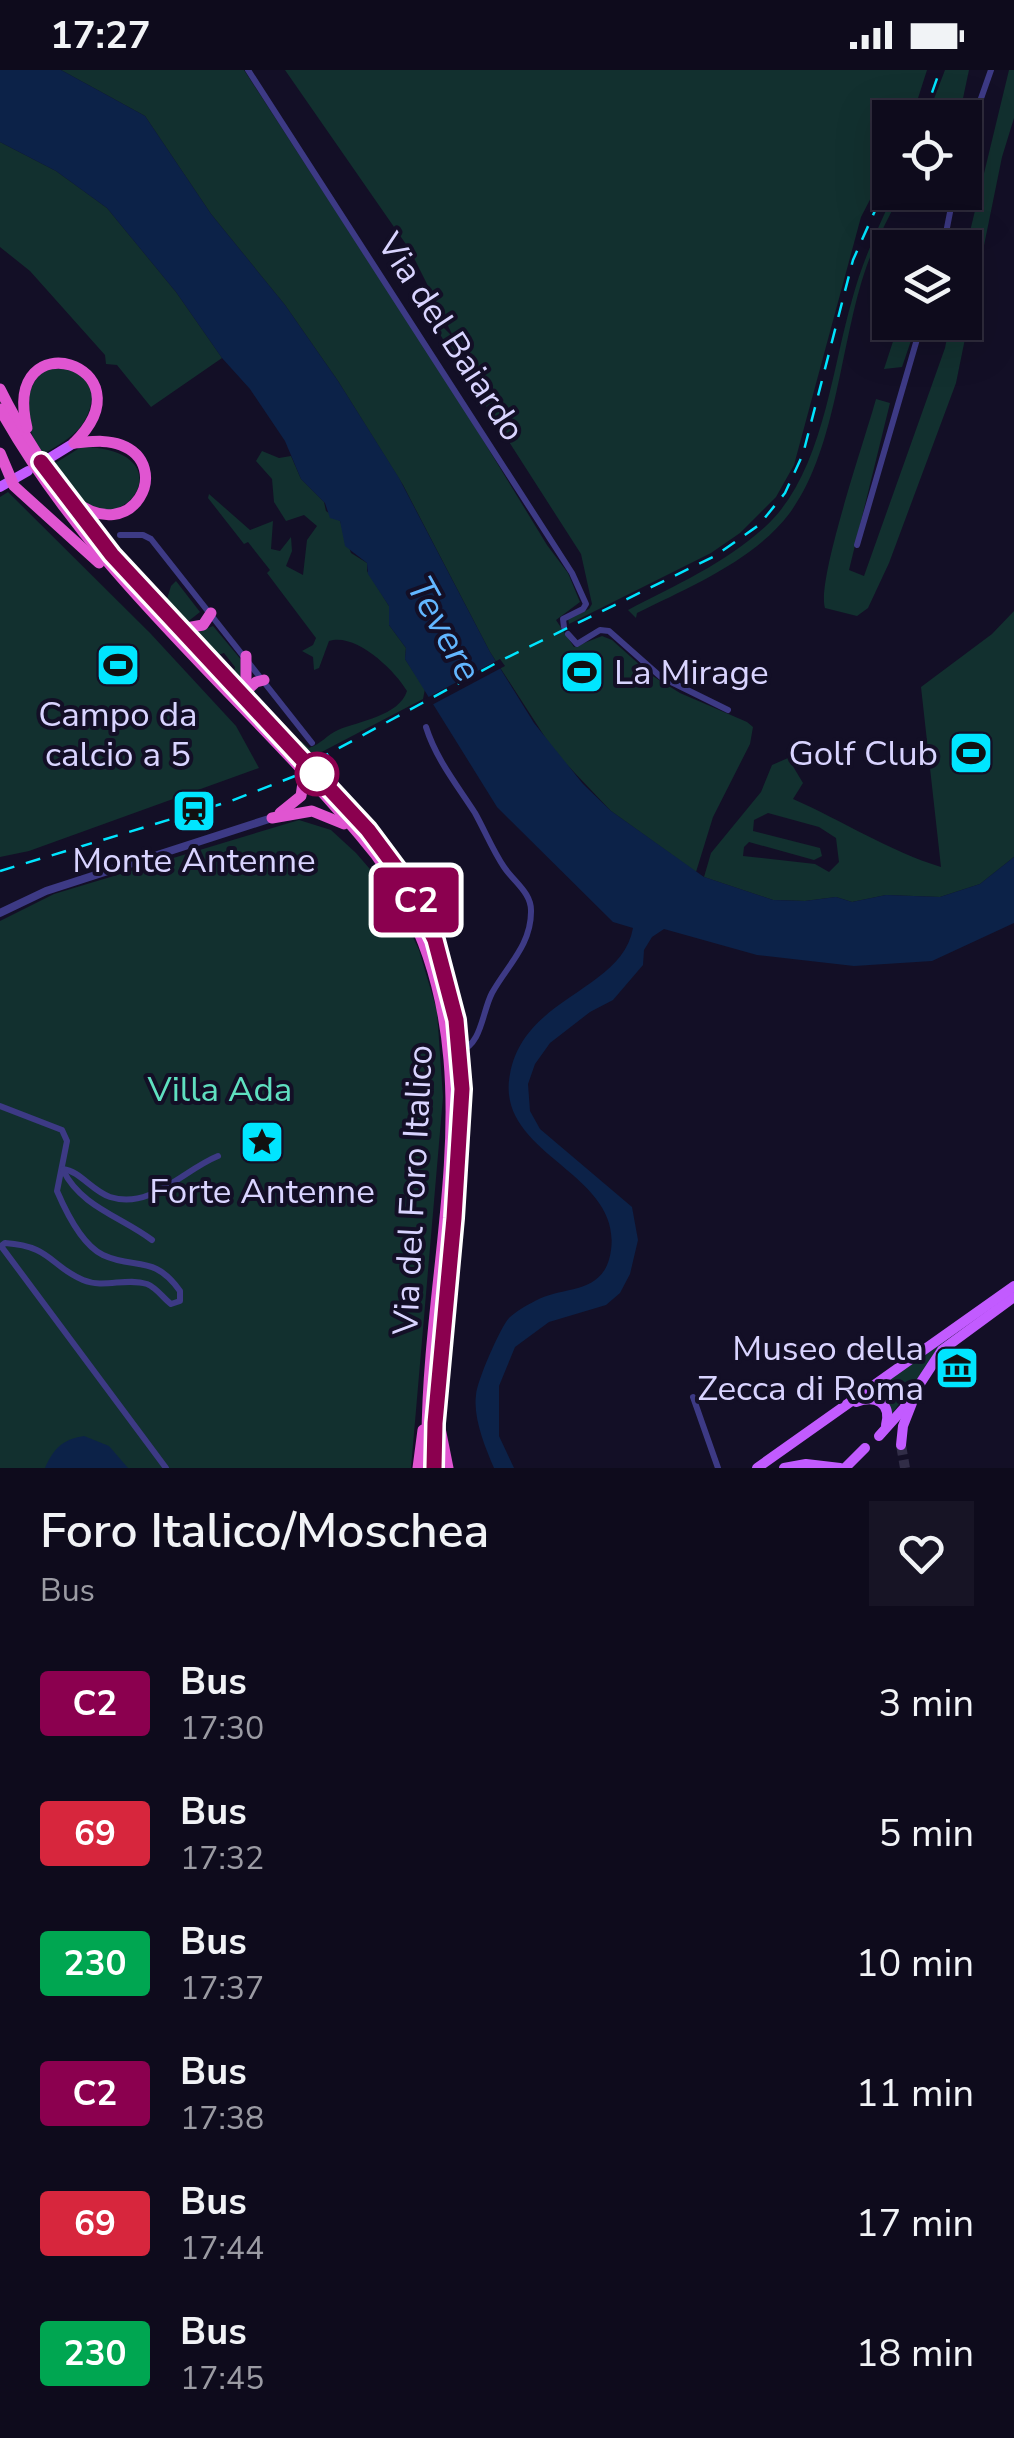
<!DOCTYPE html>
<html lang="it">
<style>
body{margin:0;font-family:"Nunito Sans",sans-serif;background:#171425;color:#f1f3f6;height:100vh;display:flex;flex-direction:column;font-size:38px;white-space:nowrap}
*{box-sizing:border-box;margin:0}
p{font-size:32px;color:#9b9ba3}
.icon{flex:none;width:55px;height:55px;fill:none;stroke:currentColor;stroke-width:2;stroke-linecap:round;stroke-linejoin:round}
.map{position:relative;height:1398px;overflow:hidden}
.side{display:flex;flex-direction:column;background:#0e0b1c;flex:1}
.side>*{flex:none}
.badge{padding:0 20px;border-radius:8px;font-size:35px;line-height:65px}
.controls{position:absolute;left:872px;top:30px;display:grid;gap:20px}
.controls a{display:grid;place-items:center;width:110px;height:110px;border-radius:0px;background:#0e0b1c;box-shadow:0 10px 40px #0002,0 0 0 2px #2e2b3b;font-size:50px}
.map>.badge{position:absolute;translate:-50% -50%;box-shadow:0 0 0 5px #fff}
.round{display:grid;place-items:center;flex:none;width:105px;height:105px;border-radius:0px;background:#171425}
.head{display:flex;align-items:center;justify-content:space-between;height:170px;padding:0 40px}
h1{font-size:48px;font-weight:600;line-height:75px}
ul{padding:0;list-style:none}
li{display:flex;align-items:center;gap:30px;height:130px;padding:0 40px}
li div{flex:1}
li b{display:block;font-size:38px}
li em{font-style:normal}
li .badge{min-width:110px;font-weight:700;text-align:center}
.status{display:flex;justify-content:space-between;align-items:center;height:70px;padding:0 50px;background:#0e0b1c;direction:ltr}
.status svg{height:28px;fill:currentColor}
.map>svg:first-child{display:block}
.green{fill:#12302f;fill-rule:evenodd}
.water{fill:#0c2248}
.pier{fill:#130f26}
.lines{fill:none;stroke-linecap:round;stroke-linejoin:round}
.primary-tunnel{stroke:#312d47;stroke-width:10;stroke-dasharray:10 5;stroke-linecap:butt}
.minor{stroke:#3d3a85;stroke-width:6}
.tertiary{stroke:#3d3a85;stroke-width:8}
.primary{stroke:#c25bff;stroke-width:10}
.trunk{stroke:#e055d1;stroke-width:11}
.rail{stroke:#00e5ff;stroke-width:2.5;stroke-dasharray:15 12;stroke-linecap:butt}
.line-casing{stroke:#fff;stroke-width:22}
.line{stroke:#8b004f;stroke-width:15}
.stop-dot{fill:#fff;stroke:#8b004f;stroke-width:5}
.labels{text-anchor:middle;dominant-baseline:central;stroke-width:8;stroke-linejoin:round;paint-order:stroke}
.street-label{font-size:35px;fill:#d9d4ff;stroke:#130f26}
.poi-label{font-size:35px;fill:#d9d4ff;stroke:#130f26}
.park-label{font-size:35px;fill:#5fe0c0;stroke:#130f26}
.water-label{font-size:38px;font-style:italic;fill:#62b6ff;stroke:#130f26}
</style>
<div class="status"><b>17:27</b><svg viewBox="0 0 49 12"><path d="M0 12V9h3v3zM5 12V6h3v6zM10 12V3h3v9zM15 12V0h3v12zM26 1h20v11H26zM47 4h2v5h-2z"/></svg></div>
<div class="map">
<svg width="1014" height="1398" viewBox="0 0 1014 1398">
<rect width="100%" height="100%" fill="#130f26"/>
<g class="green">
<path d="M 61,0 L 244,0 L 458,329 L 547,475 L 568,503 L 580,532 L 556,550 L 574,577 L 602,566 L 612,570 L 651,605 L 680,623 L 747,652 L 753,657 L 750,674 L 713,747 L 696,802 L 611,741 L 554,681 L 490,582 L 403,415 L 338,311 L 285,235 L 211,144 L 145,46 Z"/>
<path d="M 285,0 L 927,0 L 912,47 L 890,48 L 890,91 L 861,147 L 794,395 L 776,427 L 740,463 L 711,483 L 569,554 L 568,549 L 589,539 L 592,534 L 581,484 L 441,266 L 438,258 L 443,257 L 454,268 L 410,180 Z"/>
<path d="M 945,0 L 969,0 L 959,47 L 946,47 L 947,28 L 942,31 L 935,47 L 927,47 Z"/>
<path d="M 1009,0 L 1014,0 L 1014,48 L 1002,87 L 956,313 L 889,493 L 868,538 L 857,546 L 825,538 C 816,511 866,366 876,329 L 890,333 L 849,500 L 864,506 L 945,278 L 950,253 L 965,252 L 965,182 Z"/>
<path d="M 0,72 L 56,101 L 107,138 L 176,222 L 222,288 L 151,337 L 117,295 L 106,294 L 105,285 L 30,201 L 0,177 Z"/>
<path d="M 894,123 L 901,123 C 889,147 875,172 866,198 C 840,273 837,380 789,444 C 753,491 689,517 637,543 L 636,548 L 628,540 C 676,515 726,493 766,456 C 823,403 831,302 852,230 C 862,192 878,158 894,123 Z"/>
<path d="M 899,253 L 917,253 L 902,297 L 884,299 Z"/>
<path d="M 45,299 L 76,299 L 93,320 C 90,357 73,367 43,384 C 23,357 20,322 45,299 Z"/>
<path d="M 81,377 C 192,378 120,483 70,420 C 63,412 56,403 54,394 Z"/>
<path d="M 262,381 L 279,388 L 291,386 L 301,409 L 324,432 L 326,441 L 340,451 L 351,483 L 367,493 L 367,501 L 389,536 L 389,555 L 406,578 L 405,589 L 425,619 L 423,629 L 312,687 L 296,672 L 301,671 L 309,678 C 321,674 327,665 338,660 C 359,651 399,646 407,621 C 395,600 355,562 329,571 L 319,598 L 314,600 L 313,587 L 302,581 L 313,575 L 316,568 L 267,503 L 270,500 L 248,472 L 244,474 L 208,428 L 209,424 L 250,460 L 273,451 L 271,479 L 280,481 L 291,467 L 292,481 L 286,496 L 303,505 L 307,470 L 317,456 L 304,445 L 286,451 L 274,432 L 272,409 L 256,391 Z"/>
<path d="M 8,422 L 150,563 L 236,656 L 259,698 L 29,781 L 0,787 L 0,427 Z"/>
<path d="M 176,511 L 200,542 L 186,553 L 166,532 L 171,516 Z"/>
<path d="M 1014,541 L 1014,787 L 980,814 L 940,827 L 886,825 L 852,832 L 836,827 L 805,831 L 773,830 L 704,807 L 711,783 L 761,722 L 772,695 L 788,688 L 803,713 L 793,729 C 843,751 889,781 941,797 L 921,617 L 992,564 ZM 768,743 L 819,757 L 836,768 L 839,792 L 829,802 L 815,794 L 743,786 L 744,777 L 749,772 L 814,790 L 822,786 L 820,778 L 753,761 L 754,750 Z"/>
<path d="M 213,556 L 243,592 L 242,607 L 238,613 L 233,606 L 235,597 L 224,583 L 214,586 L 194,564 Z"/>
<path d="M 299,750 L 331,760 L 356,783 L 395,828 L 419,880 L 437,941 L 443,1027 L 411,1398 L 0,1398 L 0,851 L 54,824 Z"/>
<path d="M 1014,1219 L 944,1272 L 891,1345 L 886,1330 L 869,1322 Z"/>
</g>
<g class="water">
<path d="M 0,0 L 61,0 L 145,46 L 211,144 L 285,235 L 338,311 L 399,408 L 490,582 L 534,653 L 583,714 L 611,741 L 704,807 L 773,830 L 805,831 L 836,827 L 852,832 L 886,825 L 940,827 L 980,814 L 1014,787 L 1014,853 L 932,891 L 854,896 L 757,885 L 664,859 L 652,867 L 644,880 L 643,895 L 613,930 L 590,942 L 550,973 L 535,994 L 528,1014 L 530,1041 L 540,1059 L 632,1137 L 638,1170 L 630,1204 L 620,1223 L 606,1235 L 549,1252 L 515,1277 L 499,1316 L 499,1366 L 514,1398 L 494,1398 C 485,1377 473,1348 476,1325 C 477,1311 500,1258 509,1248 C 515,1242 527,1235 535,1231 C 564,1215 605,1226 611,1180 C 622,1101 494,1085 510,1004 C 524,926 622,921 633,858 L 613,852 L 497,737 L 405,589 L 406,578 L 389,555 L 389,536 L 368,504 L 367,493 L 345,476 L 340,451 L 330,448 L 325,433 L 301,409 L 285,371 L 250,319 L 222,288 L 176,222 L 107,138 L 56,101 L 0,72 Z"/>
<path d="M 84,1366 L 109,1376 L 128,1398 L 45,1398 C 53,1379 63,1369 84,1366 Z"/>
</g>
<path class="pier" d="M 500,589 L 505,596 L 428,637 L 423,630 Z"/>
<g class="lines">
<path class="primary-tunnel" d="M 901,1375 L 905,1398"/>
<g class="minor">
<path d="M 248,0 L 572,503 L 586,534 L 583,539 L 563,549 L 564,557"/>
<path d="M 965,74 L 991,0"/>
<path d="M 943,178 L 954,122"/>
<path d="M 120,465 L 143,465 L 151,469 L 312,673"/>
<path d="M 857,475 L 922,252"/>
<path d="M 568,564 L 577,574 L 600,560 L 609,561 L 661,607 L 728,640"/>
<path d="M 426,657 C 436,689 457,715 475,743 C 485,761 493,781 504,797 C 514,812 532,823 531,842 C 531,875 507,896 492,923 C 482,942 482,974 460,981"/>
<path d="M 0,1036 L 62,1060 L 67,1071 L 57,1121 C 66,1142 82,1175 103,1185 C 135,1200 154,1184 180,1221 L 180,1231 L 171,1234 C 163,1228 157,1218 147,1214 C 126,1207 104,1219 83,1210 C 50,1196 51,1176 5,1173 L 1,1176 L 166,1398"/>
<path d="M 63,1099 C 80,1101 92,1121 110,1127 C 151,1140 183,1100 218,1086"/>
<path d="M 63,1100 C 81,1137 122,1147 152,1170"/>
<path d="M 693,1327 L 718,1398"/>
</g>
<path class="tertiary" d="M 0,843 L 46,821 L 272,748"/>
<g class="primary">
<path d="M 48,389 L 74,373"/>
<path d="M 0,417 L 28,401"/>
<path d="M 856,1332 C 875,1325 892,1332 886,1355"/>
<path d="M 879,1366 L 904,1338 L 942,1280 L 1014,1227"/>
<path d="M 901,1375 L 903,1356 L 912,1333"/>
<path d="M 757,1398 L 1014,1216"/>
<path d="M 784,1398 L 806,1394 L 840,1398"/>
<path d="M 845,1398 L 865,1378"/>
</g>
<g class="trunk">
<path d="M 0,319 C 89,498 254,619 378,772 C 461,880 465,972 457,1103 C 454,1156 450,1209 444,1262 C 439,1307 433,1352 434,1398"/>
<path d="M 0,339 C 98,515 253,632 376,785 C 506,968 428,1165 427,1369"/>
<path d="M 27,358 C 0,248 154,295 74,373"/>
<path d="M 0,383 L 14,416 L 99,493"/>
<path d="M 73,430 C 133,478 174,395 121,375 C 106,369 90,372 74,373"/>
<path d="M 181,559 L 203,555 L 211,543"/>
<path d="M 246,586 L 246,621 L 251,630"/>
<path d="M 246,621 L 256,612 L 264,610"/>
<path d="M 280,743 L 301,726 L 304,706"/>
<path d="M 272,748 L 312,741 L 344,754"/>
<path d="M 440,1358 L 448,1398"/>
<path d="M 418,1398 L 423,1360"/>
</g>
<g class="rail">
<path d="M 923,48 L 940,0"/>
<path d="M 315,691 L 500,591 L 715,486 L 759,455 L 785,423 L 803,384 L 853,190 L 890,107"/>
<path d="M 0,801 L 231,731 L 295,706"/>
</g>
</g>
<g class="lines">
<defs>
<path id="line" d="M 41,392 L 112,485 L 368,760 L 406,811 L 435,870 L 456,950 L 462,1019 L 454,1148 L 435,1353 L 434,1398"/>
</defs>
<use href="#line" class="line-casing"/>
<use href="#line" class="line"/>
</g>
<defs>
<symbol id="stadium-square" viewBox="-11 -11 22 22"><rect x="-9" y="-9" width="18" height="18" rx="4" fill="#00e5ff" stroke="#130f26"/><path d="M0-5a6.5 5 0 1 0 0 10a6.5 5 0 1 0 0-10ZM-3.5-1.8h7v3.6h-7Z" fill="#111"/></symbol>
<symbol id="station-square" viewBox="-11 -11 22 22"><rect x="-9" y="-9" width="18" height="18" rx="4" fill="#00e5ff" stroke="#130f26"/><path d="M-3-6H3Q5-6 5-4V2Q5 4 3 4L4.5 6H3L1.5 4h-3L-3 6H-4.5L-3 4Q-5 4-5 2V-4Q-5-6-3-6ZM-3.5-4v3h7v-3ZM-3.5 1v1.5H-2V1ZM2 1v1.5H3.5V1Z" fill="#111"/></symbol>
<symbol id="sight-square" viewBox="-11 -11 22 22"><rect x="-9" y="-9" width="18" height="18" rx="4" fill="#00e5ff" stroke="#130f26"/><path d="M0-6L1.8-2.2L6-1.7L2.9 1.2L3.7 5.4L0 3.3L-3.7 5.4L-2.9 1.2L-6-1.7L-1.8-2.2Z" fill="#111"/></symbol>
<symbol id="museum-square" viewBox="-11 -11 22 22"><rect x="-9" y="-9" width="18" height="18" rx="4" fill="#00e5ff" stroke="#130f26"/><path d="M0-6L6-3V-2H-6V-3ZM-5-1h2V3h-2ZM-1-1h2V3h-2ZM3-1h2V3H3ZM-6 4H6V6H-6Z" fill="#111"/></symbol>
</defs>
<g fill-rule="evenodd">
<use href="#stadium-square" x="93" y="570" width="50" height="50"/>
<use href="#stadium-square" x="557" y="577" width="50" height="50"/>
<use href="#stadium-square" x="946" y="658" width="50" height="50"/>
<use href="#station-square" x="169" y="716" width="50" height="50"/>
<use href="#sight-square" x="237" y="1047" width="50" height="50"/>
<use href="#museum-square" x="932" y="1273" width="50" height="50"/>
</g>
<circle class="stop-dot" cx="317" cy="704" r="20"/>
<g class="labels">
<g class="street-label">
<text transform="translate(451 267) rotate(57)">Via del Baiardo</text>
<text transform="translate(413 1120) rotate(-87)">Via del Foro Italico</text>
</g>
<g class="poi-label">
<text x="614" y="602" text-anchor="start">La Mirage</text>
<text x="118" y="644">Campo da<tspan x="118" dy="40">calcio a 5</tspan></text>
<text x="938" y="683" text-anchor="end">Golf Club</text>
<text x="194" y="790">Monte Antenne</text>
<text x="262" y="1121">Forte Antenne</text>
<text x="924" y="1278" text-anchor="end">Museo della<tspan x="924" dy="40">Zecca di Roma</tspan></text>
</g>
<g class="park-label">
<text x="220" y="1019">Villa Ada</text>
</g>
<g class="water-label">
<text transform="translate(444 559) rotate(61)">Tevere</text>
</g>
</g>
</svg>
<div class="controls">
<a><svg class="icon" aria-label="locate" viewBox="0 0 24 24"><circle cx="12" cy="12" r="6"/><path d="M12 2v4M12 18v4M2 12h4M18 12h4"/></svg></a>
<a><svg class="icon" aria-label="layers" viewBox="0 0 24 24"><path d="M12 4l9 5-9 5-9-5zM3 14l9 5 9-5"/></svg></a>
</div>
<b class="badge" style="left:416px;top:830px;background:#8b004f;color:#fff">C2</b>
</div>
<section class="side">
<div class="head"><div><h1>Foro Italico/Moschea</h1><p>Bus</p></div><a class="round"><svg class="icon" aria-label="heart" viewBox="0 0 24 24"><path d="M12 20l-8-8c-3-5 5-10 8-4 3-6 11-1 8 4z"/></svg></a></div>
<ul>
<li><span class="badge" style="background:#8b004f;color:#fff">C2</span><div><b>Bus</b><p>17:30</p></div><em>3 min</em></li>
<li><span class="badge" style="background:#d7263d;color:#fff">69</span><div><b>Bus</b><p>17:32</p></div><em>5 min</em></li>
<li><span class="badge" style="background:#00a651;color:#fff">230</span><div><b>Bus</b><p>17:37</p></div><em>10 min</em></li>
<li><span class="badge" style="background:#8b004f;color:#fff">C2</span><div><b>Bus</b><p>17:38</p></div><em>11 min</em></li>
<li><span class="badge" style="background:#d7263d;color:#fff">69</span><div><b>Bus</b><p>17:44</p></div><em>17 min</em></li>
<li><span class="badge" style="background:#00a651;color:#fff">230</span><div><b>Bus</b><p>17:45</p></div><em>18 min</em></li>
</ul>
</section>
